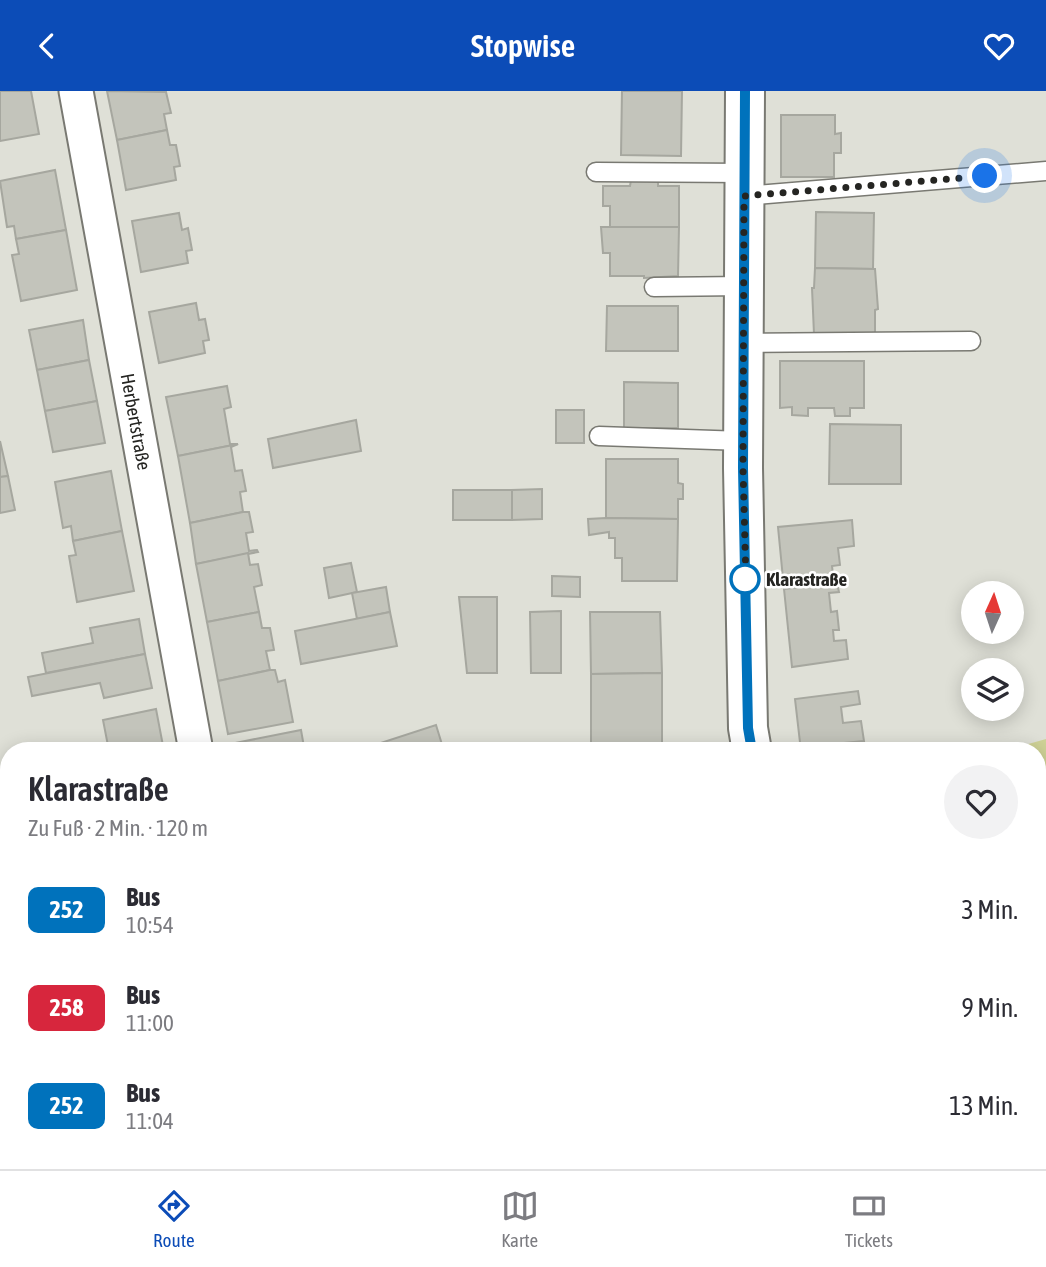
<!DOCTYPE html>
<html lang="de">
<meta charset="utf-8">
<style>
body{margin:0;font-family:"Asap Condensed",sans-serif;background:#f2f2f3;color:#2b2b33;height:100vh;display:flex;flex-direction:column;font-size:26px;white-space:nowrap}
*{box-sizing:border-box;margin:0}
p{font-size:23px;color:#7c7c81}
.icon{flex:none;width:38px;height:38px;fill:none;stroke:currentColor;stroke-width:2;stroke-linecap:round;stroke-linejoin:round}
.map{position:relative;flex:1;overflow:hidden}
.side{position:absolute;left:0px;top:651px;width:1046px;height:427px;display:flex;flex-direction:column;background:#fff;border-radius:28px 28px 0 0;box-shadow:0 4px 18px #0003}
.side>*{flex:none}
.badge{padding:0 14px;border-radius:10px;font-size:24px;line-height:46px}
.needle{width:46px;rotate:3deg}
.fabs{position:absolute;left:961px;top:490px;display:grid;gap:14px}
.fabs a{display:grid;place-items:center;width:63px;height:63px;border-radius:50%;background:#fff;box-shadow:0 4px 18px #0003;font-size:35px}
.you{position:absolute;width:35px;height:35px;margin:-18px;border:5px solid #fff;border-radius:50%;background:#1a73e8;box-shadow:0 0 0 10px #1a73e833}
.map>.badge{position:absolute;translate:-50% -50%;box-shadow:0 0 0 4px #fff}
.round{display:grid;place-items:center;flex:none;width:74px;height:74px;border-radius:37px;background:#f2f2f3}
.headline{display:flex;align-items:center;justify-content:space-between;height:119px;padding:0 28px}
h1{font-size:33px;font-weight:600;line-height:52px}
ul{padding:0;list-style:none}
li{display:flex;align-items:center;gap:21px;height:98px;padding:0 28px}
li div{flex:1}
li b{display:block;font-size:26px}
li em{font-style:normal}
li .badge{min-width:77px;font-weight:700;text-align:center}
header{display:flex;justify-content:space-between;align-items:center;height:91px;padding:0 28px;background:#0c4cb7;color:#fff;font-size:32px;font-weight:600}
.menu{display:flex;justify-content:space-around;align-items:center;height:98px;border-top:2px solid #e1e1e2;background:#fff;font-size:19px;color:#7c7c81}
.menu a{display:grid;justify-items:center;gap:4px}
.menu .active{color:#0c4cb7}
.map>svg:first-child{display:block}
.green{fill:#cfd296}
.building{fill:#c3c4bb;stroke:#a6a79f;stroke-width:2}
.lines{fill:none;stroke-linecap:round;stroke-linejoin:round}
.service-casing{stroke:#797972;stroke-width:21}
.minor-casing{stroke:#797972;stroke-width:37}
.tertiary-casing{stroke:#797972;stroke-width:42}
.service{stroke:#fff;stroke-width:18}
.minor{stroke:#fff;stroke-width:33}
.tertiary{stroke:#fff;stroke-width:38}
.line-casing{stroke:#fff;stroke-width:16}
.line{stroke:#0072bc;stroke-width:10}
.walk{stroke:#252522;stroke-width:7;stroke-dasharray:0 12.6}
.stop-dot{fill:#fff;stroke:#0072bc;stroke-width:3.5}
.labels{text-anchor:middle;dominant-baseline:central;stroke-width:5;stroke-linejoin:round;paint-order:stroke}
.street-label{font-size:19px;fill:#252522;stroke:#fff}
.stop-label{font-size:19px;font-weight:bold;fill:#252522;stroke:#fff;text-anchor:start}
</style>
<header><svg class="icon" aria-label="back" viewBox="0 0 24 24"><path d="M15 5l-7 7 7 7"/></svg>Stopwise<svg class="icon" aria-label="heart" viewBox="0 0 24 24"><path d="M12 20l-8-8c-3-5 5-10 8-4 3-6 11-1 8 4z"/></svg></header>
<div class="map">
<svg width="1046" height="1078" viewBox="0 0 1046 1078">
<rect width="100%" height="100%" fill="#dfe0d7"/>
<path class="green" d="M 1046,648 L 1046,697 L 1038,700 L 1038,660 L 1004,660 Z"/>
<g class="building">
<path d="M 0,0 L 31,0 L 39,43 L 0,50 Z"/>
<path d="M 107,0 L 166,1 L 171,22 L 164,23 L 167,39 L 117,49 Z"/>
<path d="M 622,0 L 682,0 L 681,65 L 621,64 Z"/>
<path d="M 781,24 L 835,24 L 835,43 L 841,42 L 841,62 L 834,62 L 834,86 L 781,86 Z"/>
<path d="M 167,39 L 170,54 L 176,54 L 180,75 L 174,76 L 176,89 L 126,99 L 117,49 Z"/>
<path d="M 55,79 L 66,139 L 16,148 L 14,135 L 7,136 L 0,90 Z"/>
<path d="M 631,89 L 658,90 L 658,95 L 679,95 L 679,136 L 610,137 L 610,115 L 603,115 L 603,95 L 630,95 Z"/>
<path d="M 816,121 L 874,122 L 873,178 L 815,177 Z"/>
<path d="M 179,122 L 182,139 L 188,137 L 192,159 L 186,160 L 188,172 L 141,181 L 132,130 Z"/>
<path d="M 601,136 L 679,136 L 678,185 L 644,187 L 644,185 L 610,185 L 610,162 L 603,162 Z"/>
<path d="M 66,139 L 77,199 L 21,210 L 12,164 L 19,163 L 16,148 Z"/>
<path d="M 815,177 L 875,178 L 878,218 L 875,219 L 875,243 L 814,243 L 812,197 L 814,197 Z"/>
<path d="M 196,212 L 199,229 L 205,228 L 209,249 L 203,250 L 205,262 L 159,272 L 149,221 Z"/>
<path d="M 607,215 L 678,215 L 678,260 L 606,260 Z"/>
<path d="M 83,229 L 89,269 L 37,279 L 29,239 Z"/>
<path d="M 89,269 L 97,310 L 45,320 L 37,279 Z"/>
<path d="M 780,270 L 864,270 L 864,317 L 850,317 L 850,325 L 835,325 L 834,317 L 808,317 L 808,325 L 792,324 L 792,316 L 780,317 Z"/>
<path d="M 624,291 L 678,292 L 678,337 L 624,337 Z"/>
<path d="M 227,295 L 231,316 L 224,318 L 230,353 L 238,353 L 178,365 L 166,306 Z"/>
<path d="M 97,310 L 105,352 L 53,361 L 45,320 Z"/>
<rect x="556" y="319" width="28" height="33"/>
<path d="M 356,329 L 361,360 L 273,377 L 268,348 Z"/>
<path d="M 830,333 L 901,334 L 901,393 L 829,393 Z"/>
<path d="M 0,350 L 8,385 L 0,386 Z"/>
<path d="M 238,353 L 231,356 L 235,380 L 242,379 L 246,400 L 240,401 L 243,421 L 190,432 L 178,365 Z"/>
<path d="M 606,368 L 678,368 L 678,392 L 683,393 L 683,408 L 678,408 L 678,428 L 606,427 Z"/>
<path d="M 111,380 L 122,440 L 73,450 L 71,435 L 63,437 L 55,391 Z"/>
<path d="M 8,385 L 15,419 L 0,422 L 0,386 Z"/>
<path d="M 542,398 L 542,428 L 512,429 L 512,399 Z"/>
<rect x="453" y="399" width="59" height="30"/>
<path d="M 243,421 L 249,421 L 253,441 L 246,442 L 249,460 L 257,459 L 258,461 L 196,473 L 190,432 Z"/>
<path d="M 606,427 L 678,428 L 677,490 L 622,490 L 622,467 L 615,467 L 615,447 L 609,447 L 609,441 L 589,444 L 588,428 Z"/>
<path d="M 852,429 L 854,455 L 838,457 L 840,474 L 832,475 L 834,492 L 784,498 L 778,436 Z"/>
<path d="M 122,440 L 134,500 L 77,511 L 69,465 L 76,464 L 73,450 Z"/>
<path d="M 248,462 L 250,474 L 258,473 L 262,494 L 254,496 L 259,521 L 207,531 L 196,473 Z"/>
<path d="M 351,472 L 357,501 L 329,507 L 324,477 Z"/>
<path d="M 552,485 L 580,486 L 580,506 L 552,505 Z"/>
<path d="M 834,492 L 837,492 L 839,501 L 829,502 L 831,521 L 837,520 L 839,539 L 833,539 L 834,550 L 846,549 L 848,568 L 792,576 L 784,498 Z"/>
<path d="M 386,496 L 390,521 L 357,528 L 352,502 Z"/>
<path d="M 459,506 L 497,506 L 497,582 L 467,582 Z"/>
<path d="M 561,520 L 561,582 L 531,582 L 530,521 Z"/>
<path d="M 259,521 L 262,537 L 270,537 L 274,559 L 266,560 L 270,579 L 218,590 L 207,531 Z"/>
<path d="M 390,521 L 397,555 L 301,573 L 295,540 Z"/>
<path d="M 590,521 L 660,521 L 662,582 L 591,583 Z"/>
<path d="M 139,528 L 145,563 L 46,582 L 42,562 L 93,552 L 90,537 Z"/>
<path d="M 145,563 L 152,597 L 104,607 L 100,592 L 32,605 L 28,586 Z"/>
<path d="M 270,579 L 275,579 L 278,591 L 285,589 L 293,631 L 228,643 L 218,590 Z"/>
<path d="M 662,582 L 662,660 L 591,660 L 591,583 Z"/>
<path d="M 858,600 L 860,613 L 841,616 L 843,632 L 861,630 L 864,650 L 845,652 L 846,660 L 801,660 L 795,608 Z"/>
<path d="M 156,618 L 164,660 L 109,660 L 103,629 Z"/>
<path d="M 436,634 L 444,660 L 363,660 L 362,658 Z"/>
<path d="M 301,639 L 304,656 L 309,655 L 310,658 L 231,660 L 230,653 Z"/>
<path d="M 507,653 L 509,660 L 486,660 Z"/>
<path d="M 1046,808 L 1046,832 L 1041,809 Z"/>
<path d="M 1041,809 L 1046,832 L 1046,864 L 1038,866 L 1038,810 Z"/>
<path d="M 1046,921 L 1046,962 L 1038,928 L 1038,923 Z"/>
<path d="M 1042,949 L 1046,965 L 1046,985 L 1038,987 L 1038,950 Z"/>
<path d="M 38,1069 L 87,1069 L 88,1073 L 74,1078 L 41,1078 Z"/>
<path d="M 125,1069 L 155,1069 L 156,1075 L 127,1078 Z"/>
<path d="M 716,1069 L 763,1069 L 765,1078 L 718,1078 Z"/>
<path d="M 896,1069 L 950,1069 L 952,1078 L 898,1078 Z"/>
<path d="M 989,1069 L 1004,1069 L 1006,1078 L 975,1078 L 974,1073 Z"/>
</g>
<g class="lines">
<defs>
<g id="service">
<path d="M 596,81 L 745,82"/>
<path d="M 744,105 L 1046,80"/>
<path d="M 654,196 L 744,195"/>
<path d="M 744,252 L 971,250"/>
<path d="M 599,345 L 743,350"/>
<path d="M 1038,895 L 1046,893"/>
</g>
<g id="minor">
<path id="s1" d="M 76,0 L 196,660"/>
<path d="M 0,1003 L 9,1000"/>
<path d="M 1038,1044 L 1046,1078"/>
<path d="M 181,1069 L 184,1078"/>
<path d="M 371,1078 L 371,1069"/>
</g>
<g id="tertiary">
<path d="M 745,0 L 743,377 L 748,637 L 752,660"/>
<path d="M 846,1069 L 848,1078"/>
</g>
</defs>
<use href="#service" class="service-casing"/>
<use href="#minor" class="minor-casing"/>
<use href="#tertiary" class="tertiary-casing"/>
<use href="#service" class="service"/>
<use href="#minor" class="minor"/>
<use href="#tertiary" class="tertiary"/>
</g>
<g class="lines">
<defs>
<path id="line" d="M 745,0 L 743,377 L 748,637 L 752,660"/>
</defs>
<use href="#line" class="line-casing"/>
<use href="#line" class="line"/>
<path class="walk" d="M 745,488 L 746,491 L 743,377 L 744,105 L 985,85"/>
</g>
<circle class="stop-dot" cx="745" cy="488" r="14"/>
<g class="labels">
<g class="street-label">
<text stroke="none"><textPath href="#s1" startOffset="336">Herbertstraße</textPath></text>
</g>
<g class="stop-label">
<text x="766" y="488">Klarastraße</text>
</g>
</g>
</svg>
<div class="fabs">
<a><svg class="needle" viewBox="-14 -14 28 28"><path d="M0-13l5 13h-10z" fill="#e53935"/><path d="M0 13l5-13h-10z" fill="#7c7c81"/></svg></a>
<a><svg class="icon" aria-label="layers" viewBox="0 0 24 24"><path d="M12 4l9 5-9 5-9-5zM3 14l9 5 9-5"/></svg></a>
</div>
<div class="you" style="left:985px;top:85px"></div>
<section class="side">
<div class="headline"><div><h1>Klarastraße</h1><p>Zu Fuß · 2 Min. · 120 m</p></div><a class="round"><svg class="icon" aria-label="heart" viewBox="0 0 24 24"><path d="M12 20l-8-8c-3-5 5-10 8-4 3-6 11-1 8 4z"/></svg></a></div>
<ul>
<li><span class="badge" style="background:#0072bc;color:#fff">252</span><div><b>Bus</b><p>10:54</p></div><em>3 Min.</em></li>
<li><span class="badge" style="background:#d7263d;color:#fff">258</span><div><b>Bus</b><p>11:00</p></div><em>9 Min.</em></li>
<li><span class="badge" style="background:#0072bc;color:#fff">252</span><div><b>Bus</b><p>11:04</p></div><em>13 Min.</em></li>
</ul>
</section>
</div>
<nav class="menu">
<a class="active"><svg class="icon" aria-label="directions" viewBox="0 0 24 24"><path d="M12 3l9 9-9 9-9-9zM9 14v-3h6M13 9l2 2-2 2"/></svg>Route</a>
<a><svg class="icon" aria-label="map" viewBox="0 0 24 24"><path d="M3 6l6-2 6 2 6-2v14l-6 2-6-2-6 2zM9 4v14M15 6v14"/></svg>Karte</a>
<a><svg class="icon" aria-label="tickets" viewBox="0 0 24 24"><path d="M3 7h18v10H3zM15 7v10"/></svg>Tickets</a>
</nav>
